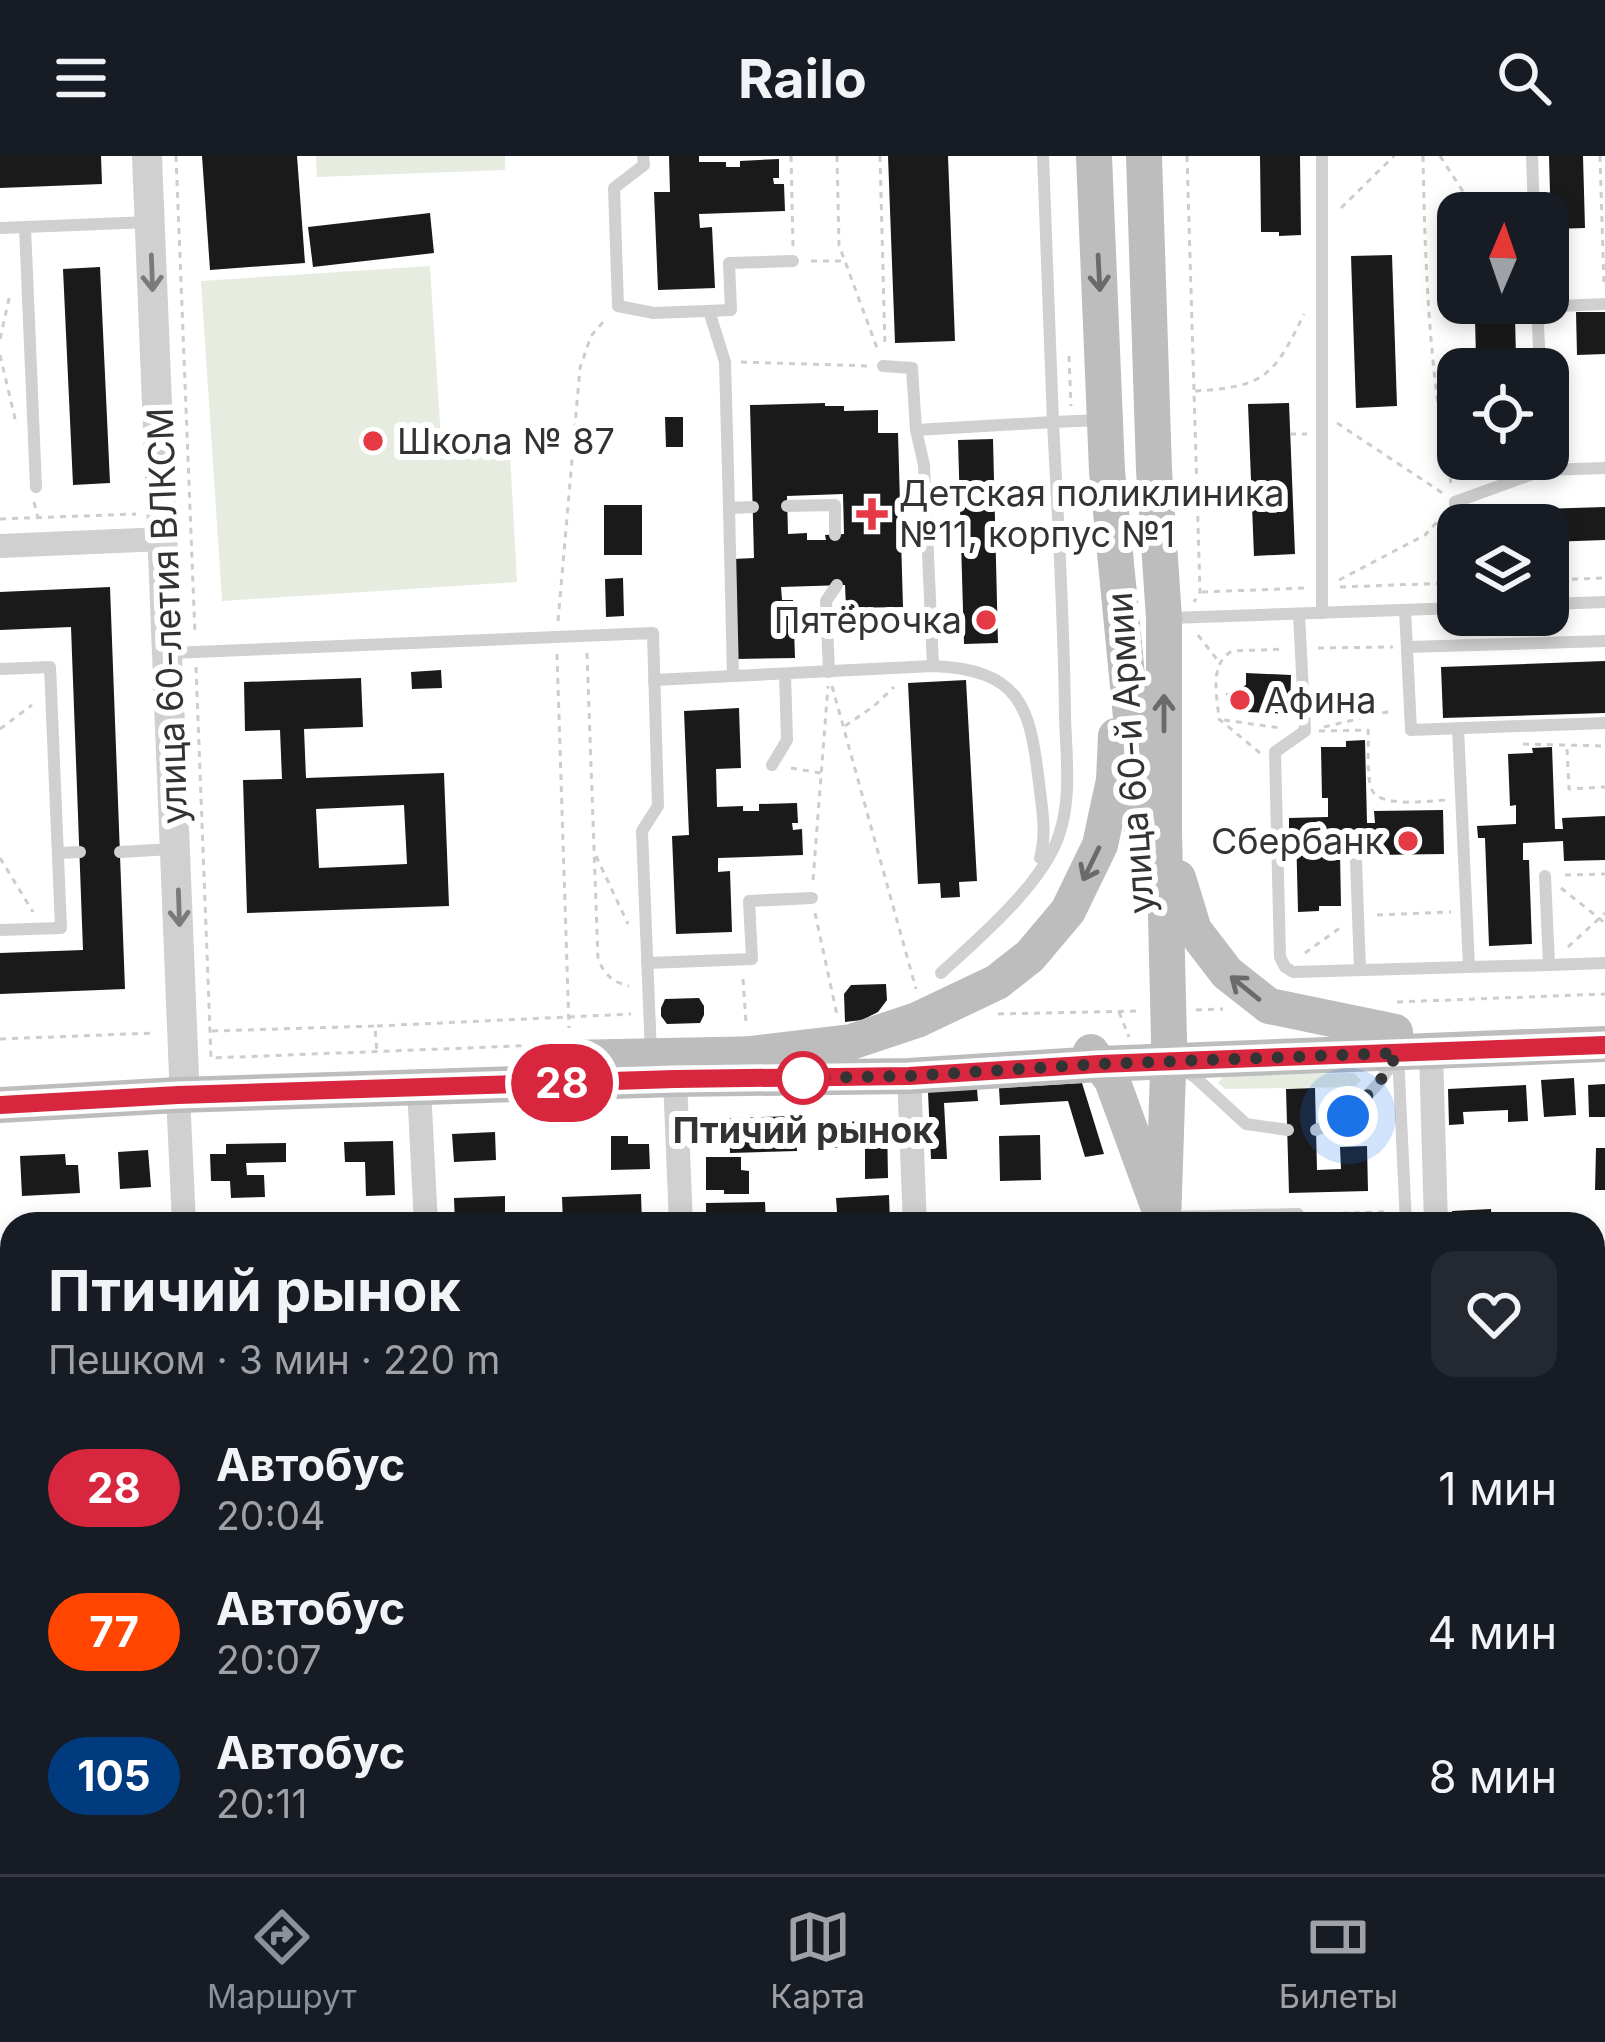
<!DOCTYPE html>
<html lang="ru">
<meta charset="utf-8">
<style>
body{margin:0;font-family:Inter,sans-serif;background:#242831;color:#f1f3f6;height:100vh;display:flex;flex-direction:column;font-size:45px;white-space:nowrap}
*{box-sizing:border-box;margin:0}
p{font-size:39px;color:#9ea1a6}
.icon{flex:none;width:66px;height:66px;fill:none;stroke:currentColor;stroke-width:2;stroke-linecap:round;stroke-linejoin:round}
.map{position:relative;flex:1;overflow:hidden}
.panel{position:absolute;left:0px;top:1056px;width:1605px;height:663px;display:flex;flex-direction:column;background:#171b24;border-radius:36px 36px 0 0;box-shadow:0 6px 18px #0003}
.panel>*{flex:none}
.badge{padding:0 24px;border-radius:39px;font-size:42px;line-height:78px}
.needle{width:78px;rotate:2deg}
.controls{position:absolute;left:1437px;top:36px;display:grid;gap:24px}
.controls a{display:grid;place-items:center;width:132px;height:132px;border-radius:24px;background:#171b24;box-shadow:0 6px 18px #0003;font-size:60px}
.you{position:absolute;width:60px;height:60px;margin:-30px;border:9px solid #fff;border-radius:50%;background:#1a73e8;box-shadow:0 0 0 18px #1a73e833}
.map>.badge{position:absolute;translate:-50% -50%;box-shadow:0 0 0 6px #fff}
.round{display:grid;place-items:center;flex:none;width:126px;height:126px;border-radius:24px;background:#242831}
.summary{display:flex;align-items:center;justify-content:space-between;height:204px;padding:0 48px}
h1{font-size:57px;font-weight:700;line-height:90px}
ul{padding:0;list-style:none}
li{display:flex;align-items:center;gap:36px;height:144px;padding:0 48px}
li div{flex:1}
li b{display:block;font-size:45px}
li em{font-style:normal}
li .badge{min-width:132px;font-weight:700;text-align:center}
header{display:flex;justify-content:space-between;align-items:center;height:156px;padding:0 48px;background:#171b24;font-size:54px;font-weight:700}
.tabs{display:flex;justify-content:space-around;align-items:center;height:168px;border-top:3px solid #363941;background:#171b24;font-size:33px;color:#9ea1a6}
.tabs a{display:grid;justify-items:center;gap:6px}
.tabs .current{color:#8c9099}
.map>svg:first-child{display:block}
.green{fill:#e6ecdf}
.building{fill:#1a1a1a;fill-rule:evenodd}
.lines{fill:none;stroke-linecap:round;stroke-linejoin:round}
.path{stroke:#cdcdcd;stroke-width:3;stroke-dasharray:6 6;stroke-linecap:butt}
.service{stroke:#d0d0d0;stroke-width:12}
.minor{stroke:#d0d0d0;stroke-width:24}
.tertiary{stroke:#d0d0d0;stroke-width:30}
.secondary{stroke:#bdbdbd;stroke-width:36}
.oneway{stroke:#7a7a7a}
.oneway2{stroke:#6a6a6a}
.line-casing{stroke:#fff;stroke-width:27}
.line{stroke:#d7263d;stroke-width:18}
.walk{stroke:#333;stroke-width:12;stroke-dasharray:0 21.6}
.poi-dot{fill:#e63946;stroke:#fff;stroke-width:4.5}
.stop-dot{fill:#fff;stroke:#d7263d;stroke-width:6}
.labels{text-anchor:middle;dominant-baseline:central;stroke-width:12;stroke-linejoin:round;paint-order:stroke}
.poi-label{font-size:36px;fill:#333;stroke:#fff;text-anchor:start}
.street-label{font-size:36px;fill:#333;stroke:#fff}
.stop-label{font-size:36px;font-weight:bold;fill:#333;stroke:#fff}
</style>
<header><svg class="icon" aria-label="menu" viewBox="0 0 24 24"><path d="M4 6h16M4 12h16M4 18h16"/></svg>Railo<svg class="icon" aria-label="search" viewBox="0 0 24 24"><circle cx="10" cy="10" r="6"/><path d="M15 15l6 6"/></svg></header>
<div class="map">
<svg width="1605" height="1718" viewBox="0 0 1605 1718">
<rect width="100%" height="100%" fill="#fff"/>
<g class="green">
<path d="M 316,0 L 505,0 L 505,14 L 317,21 Z"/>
<path d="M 430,110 L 442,300 L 510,298 L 517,426 L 222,445 L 201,125 Z"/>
<path d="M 1354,917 L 1361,924 L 1355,931 L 1225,933 L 1218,927 L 1224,920 Z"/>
</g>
<g class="building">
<path d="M 0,0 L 101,0 L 102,28 L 0,32 Z"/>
<path d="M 202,0 L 297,0 L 305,107 L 210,114 Z"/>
<path d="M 669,0 L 699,0 L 699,6 L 726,6 L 726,11 L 740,11 L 740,5 L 779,3 L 779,22 L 773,22 L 774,28 L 784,28 L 785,55 L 699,58 L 700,72 L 712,71 L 715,132 L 658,134 L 654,36 L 670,36 Z"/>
<path d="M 888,0 L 948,0 L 955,185 L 895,187 Z"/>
<path d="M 1260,0 L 1300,0 L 1301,79 L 1279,80 L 1279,76 L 1261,76 Z"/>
<path d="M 1549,0 L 1583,0 L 1585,72 L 1551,73 Z"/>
<path d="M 430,57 L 434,97 L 313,111 L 308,71 Z"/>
<path d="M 1392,99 L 1397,250 L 1356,252 L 1351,100 Z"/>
<path d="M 100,111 L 110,327 L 73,329 L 63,113 Z"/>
<path d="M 1576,156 L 1605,156 L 1605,198 L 1577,199 Z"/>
<path d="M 1515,162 L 1516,201 L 1476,202 L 1475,163 Z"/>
<path d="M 825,247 L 825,250 L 844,250 L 844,255 L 878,254 L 878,277 L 898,277 L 903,451 L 846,452 L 845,429 L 781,431 L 782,444 L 793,444 L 795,502 L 736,503 L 733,403 L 754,402 L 750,249 ZM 843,338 L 844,378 L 825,379 L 826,384 L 807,384 L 807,377 L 788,378 L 787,340 Z"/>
<path d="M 1289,247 L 1295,398 L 1254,400 L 1248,248 Z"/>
<path d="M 665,261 L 683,261 L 683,291 L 666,291 Z"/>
<path d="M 993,283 L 998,487 L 964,488 L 958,284 Z"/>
<rect x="604" y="349" width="38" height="50"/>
<path d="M 1605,351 L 1605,384 L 1548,386 L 1548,369 L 1474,369 L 1474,355 Z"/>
<path d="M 623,422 L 624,460 L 606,461 L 605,423 Z"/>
<path d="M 110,431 L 125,833 L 0,838 L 0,797 L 83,794 L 71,471 L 0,474 L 0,436 Z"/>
<path d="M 1605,505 L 1605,557 L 1443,562 L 1441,511 Z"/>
<path d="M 441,514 L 442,532 L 412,533 L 411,516 Z"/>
<path d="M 1246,517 L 1291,519 L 1290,558 L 1248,556 L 1226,538 L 1246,529 Z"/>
<path d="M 361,522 L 363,571 L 304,573 L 306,622 L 444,617 L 449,750 L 247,757 L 243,624 L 282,623 L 280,574 L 245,575 L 244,526 ZM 404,649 L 407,708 L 319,712 L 316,653 Z"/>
<path d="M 966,524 L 977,725 L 959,726 L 960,741 L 941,742 L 940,727 L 918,728 L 908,527 Z"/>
<path d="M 739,552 L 741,612 L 716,613 L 717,651 L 743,650 L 743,655 L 759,655 L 759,648 L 797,647 L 798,667 L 792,667 L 793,674 L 802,673 L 803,699 L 718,702 L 718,716 L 730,715 L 732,776 L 676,778 L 672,680 L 689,679 L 684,555 Z"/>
<path d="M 1365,584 L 1367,667 L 1375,667 L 1374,655 L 1443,654 L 1444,698 L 1375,699 L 1375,679 L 1334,680 L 1335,697 L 1340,697 L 1341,750 L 1319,750 L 1319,755 L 1298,756 L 1296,674 L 1289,675 L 1289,662 L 1328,661 L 1328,642 L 1322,642 L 1321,591 L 1346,591 L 1346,585 Z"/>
<path d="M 1552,591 L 1555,673 L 1563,673 L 1562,662 L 1605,660 L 1605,704 L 1564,705 L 1563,685 L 1523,687 L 1523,704 L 1529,704 L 1532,788 L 1489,790 L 1485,682 L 1478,682 L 1477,670 L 1516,668 L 1516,649 L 1510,650 L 1508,598 L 1533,597 L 1532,592 Z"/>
<path d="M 886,828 L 887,844 L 878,856 L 862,864 L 845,866 L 844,838 L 851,829 Z"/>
<path d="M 699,842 L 704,850 L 704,859 L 700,867 L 667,868 L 661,860 L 661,852 L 665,843 Z"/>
<path d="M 1574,922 L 1576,959 L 1544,961 L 1541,924 Z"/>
<path d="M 1082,927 L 1104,998 L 1085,1001 L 1068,945 L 1000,949 L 999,932 Z"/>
<path d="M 1605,928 L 1605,961 L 1589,961 L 1588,929 Z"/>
<path d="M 1526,929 L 1528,965 L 1508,966 L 1508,954 L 1463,956 L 1464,968 L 1449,969 L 1448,933 Z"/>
<path d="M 1315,932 L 1317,1014 L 1341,1013 L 1340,991 L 1367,990 L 1368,1035 L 1289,1037 L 1286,933 Z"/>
<path d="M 977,933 L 978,945 L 944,947 L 947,1003 L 931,1003 L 928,936 Z"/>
<path d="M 795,960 L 797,995 L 730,997 L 729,962 Z"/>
<path d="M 887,965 L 888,1022 L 865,1023 L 865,991 L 828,992 L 827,966 Z"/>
<path d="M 495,976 L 496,1004 L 454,1006 L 452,978 Z"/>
<path d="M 1040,979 L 1041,1024 L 1000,1025 L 999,980 Z"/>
<path d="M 611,980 L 628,980 L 628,988 L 649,988 L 650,1013 L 611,1014 Z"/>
<path d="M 393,985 L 395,1039 L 366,1040 L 365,1006 L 345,1006 L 344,986 Z"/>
<path d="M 286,987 L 286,1006 L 246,1007 L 247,1019 L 264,1019 L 265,1041 L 231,1042 L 230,1025 L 211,1025 L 210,998 L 226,998 L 226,988 Z"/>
<path d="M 1596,992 L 1605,992 L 1605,1034 L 1595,1034 Z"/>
<path d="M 148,994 L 151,1031 L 120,1033 L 118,996 Z"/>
<path d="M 65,998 L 66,1009 L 78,1009 L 80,1037 L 22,1040 L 20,1000 Z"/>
<path d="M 706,1001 L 741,1001 L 741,1014 L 749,1015 L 749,1038 L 724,1038 L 724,1034 L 706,1034 Z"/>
<path d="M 641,1038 L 642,1068 L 563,1068 L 562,1041 Z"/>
<path d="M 889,1039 L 890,1068 L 868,1068 L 868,1065 L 826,1066 L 826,1057 L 837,1056 L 836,1042 Z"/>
<path d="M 505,1040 L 505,1060 L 496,1060 L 496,1068 L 455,1068 L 454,1042 Z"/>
<path d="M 765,1046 L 766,1068 L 710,1068 L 710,1065 L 706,1065 L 706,1047 Z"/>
<path d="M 1491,1053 L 1492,1068 L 1453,1068 L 1452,1055 Z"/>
<rect x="1593" y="1113" width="12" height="27"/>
<rect x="2" y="1278" width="10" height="26"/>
<rect x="0" y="1324" width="12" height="28"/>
<path d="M 0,1364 L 12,1364 L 12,1401 L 0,1402 Z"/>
<path d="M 0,1419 L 9,1419 L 10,1423 L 12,1423 L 12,1437 L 5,1438 L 6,1457 L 12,1457 L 11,1477 L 0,1478 Z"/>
<path d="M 1595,1464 L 1605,1464 L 1605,1502 L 1596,1502 Z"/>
<path d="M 0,1486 L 6,1486 L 6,1491 L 12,1491 L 12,1517 L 0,1518 Z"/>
<rect x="0" y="1540" width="12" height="25"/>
<path d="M 0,1582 L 12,1582 L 12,1615 L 0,1616 Z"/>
<path d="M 1593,1591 L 1605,1591 L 1605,1613 L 1593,1612 Z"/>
<path d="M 0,1645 L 12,1645 L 12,1690 L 0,1691 Z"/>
<path d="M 1231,1707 L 1271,1707 L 1272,1718 L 1245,1718 L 1245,1712 L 1232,1712 Z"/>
<path d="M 1373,1707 L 1400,1707 L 1401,1718 L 1374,1718 Z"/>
</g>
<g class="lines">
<g class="path">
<path d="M 176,0 L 195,478"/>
<path d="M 791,0 L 793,90"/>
<path d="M 837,0 L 839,89 L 877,192"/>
<path d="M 880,0 L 885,191"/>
<path d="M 1187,0 L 1200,436 L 1194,446"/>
<path d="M 1423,0 C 1425,110 1429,218 1451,327"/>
<path d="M 1440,0 L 1477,57"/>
<path d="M 1600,0 L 1604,130"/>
<path d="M 1341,52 L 1394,0"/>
<path d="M 811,105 L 843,105"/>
<path d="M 0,183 L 10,138"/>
<path d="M 0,199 L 16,267"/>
<path d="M 1069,200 L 1071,250"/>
<path d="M 741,206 L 869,210"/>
<path d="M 1195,235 C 1265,231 1274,220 1304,158"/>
<path d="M 1337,267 L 1444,338"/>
<path d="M 1290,278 L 1307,278"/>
<path d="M 1445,285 L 1458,280"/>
<path d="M 34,346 L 38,362"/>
<path d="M 0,363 L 136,358"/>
<path d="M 1339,424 L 1425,379 L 1438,365"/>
<path d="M 1548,424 L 1605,422"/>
<path d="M 1340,431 L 1450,427"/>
<path d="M 1202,436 L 1306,432"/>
<path d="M 558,465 L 580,212 L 591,180 L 605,164"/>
<path d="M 1198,479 L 1219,506"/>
<path d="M 1318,492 L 1393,491"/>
<path d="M 587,497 L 598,804 C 606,819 612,826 629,830"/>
<path d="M 557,498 L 569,872"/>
<path d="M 196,511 L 211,902 L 543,889"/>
<path d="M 832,530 L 916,833"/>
<path d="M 1224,564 L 1280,572"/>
<path d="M 845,570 L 874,550 L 894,531"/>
<path d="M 1324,571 L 1391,555"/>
<path d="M 0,573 L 32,549"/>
<path d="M 1319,575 L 1368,574 C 1369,588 1366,622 1372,634 C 1380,652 1429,645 1447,644"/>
<path d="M 1523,588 L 1605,590"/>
<path d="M 1567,593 L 1569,633 L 1605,631"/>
<path d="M 1260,597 L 1219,563 C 1217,539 1209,508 1232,495 L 1285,493"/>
<path d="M 791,612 L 821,617"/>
<path d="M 596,700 L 628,768"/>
<path d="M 0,702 L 33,756"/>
<path d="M 1565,719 L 1605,718"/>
<path d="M 813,724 L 828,530"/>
<path d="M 1561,732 L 1605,767"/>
<path d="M 815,757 L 837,859"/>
<path d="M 1377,759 L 1451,756"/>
<path d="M 1568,791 L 1605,757"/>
<path d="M 1305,797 L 1341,771"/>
<path d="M 743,823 L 746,867"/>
<path d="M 1397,846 L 1605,838"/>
<path d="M 1196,854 L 1223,853"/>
<path d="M 1119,856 L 1129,881"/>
<path d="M 998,858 L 1139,855"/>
<path d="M 377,870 L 631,858"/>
<path d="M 212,875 L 375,870 L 377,899"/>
<path d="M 0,883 L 154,877"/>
<path d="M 1318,1058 L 1386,1056"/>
</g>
<g class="service">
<path d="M 643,0 L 644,9 L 614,32 L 618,150 L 654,157 L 731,154 L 729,107 L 793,105"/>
<path d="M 1322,0 L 1322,457"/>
<path d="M 1532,0 L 1534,57"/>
<path d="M 25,71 L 36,331"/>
<path d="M 0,72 L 149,66"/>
<path d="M 1537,148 L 1540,213"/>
<path d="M 1537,151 L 1605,148"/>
<path d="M 709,155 L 725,206 L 729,352 L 753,351"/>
<path d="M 883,210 L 912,212 L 916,274 L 924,309 L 933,510"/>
<path d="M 916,274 L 1053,266 L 1043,0"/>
<path d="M 787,350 L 835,349 L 835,379"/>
<path d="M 729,352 L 733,520"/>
<path d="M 1458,414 L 1455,346 L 1544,314 L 1605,312"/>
<path d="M 1548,448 L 1605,446"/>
<path d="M 1405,454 L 1411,574 L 1605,567"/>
<path d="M 1299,458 L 1305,575 L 1275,596 L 1280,801 L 1285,811 L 1293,816 L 1469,811"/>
<path d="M 1171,462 L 1458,452"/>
<path d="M 1407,491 L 1605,485"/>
<path d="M 170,497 L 653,477 L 658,650 L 642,675 L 651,898"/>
<path d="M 0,513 L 50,511 L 61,772 L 0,774"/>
<path d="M 829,516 L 826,445 L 837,429"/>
<path d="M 654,524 L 933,510 C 1020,514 1030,549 1039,627 C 1042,653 1047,677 1040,702"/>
<path d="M 1458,572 L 1469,811 L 1549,809 L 1545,720"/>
<path d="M 772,609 L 787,584 L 785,518"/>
<path d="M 120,696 L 172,693"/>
<path d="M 58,697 L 80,696"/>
<path d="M 1356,705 L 1360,814"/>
<path d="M 647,807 L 752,803 L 749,745 L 812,742"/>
<path d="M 1549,809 L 1605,807"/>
<path d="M 941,817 C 978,783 1043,728 1059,679 C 1072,642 1066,599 1065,560 C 1064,462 1058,364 1053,266 L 1102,264"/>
<path d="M 1398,898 L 1406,1068"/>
<path d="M 1185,915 L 1195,921 L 1246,968 L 1288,974"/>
<path d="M 1316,974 L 1348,960 L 1378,928 L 1394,905"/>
<path d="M 1166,1061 L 1298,1058 L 1294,1068"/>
</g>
<g class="minor">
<path d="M 0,390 L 164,383"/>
<path d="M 1431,896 L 1436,1068"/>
<path d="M 909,920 L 915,1068"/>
<path d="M 675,923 L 681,1068"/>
<path d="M 419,932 L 426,1068"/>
<path d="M 178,939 L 184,1068"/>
<path d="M 453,1707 L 453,1718"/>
<path d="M 705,1707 L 705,1718"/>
<path d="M 941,1707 L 942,1718"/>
<path d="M 0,1718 L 312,1707"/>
<path d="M 1469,1718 L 1469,1707"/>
</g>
<path class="tertiary" d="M 147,0 L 184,920"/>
<g class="secondary">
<path d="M 1094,0 L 1107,315 L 1143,684"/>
<path d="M 1144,0 L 1154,314 L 1164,462 L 1164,676 L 1169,884 L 1163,1068"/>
<path d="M 1178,722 L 1194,774 L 1227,817 L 1269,850 L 1395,876"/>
<path d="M 1091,896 L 1112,924 L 1157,1047"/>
<path d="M 750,898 L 851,886 L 917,864 L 997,826 L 1030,800 L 1068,755 L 1100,689 L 1114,624 L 1116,580"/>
<path d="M 567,902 L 770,898"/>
<path d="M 0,949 L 178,939 L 675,923 L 909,920 L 1099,908 L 1605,888"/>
<path d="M 1191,1707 L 1191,1718"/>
</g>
</g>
<defs><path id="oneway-shaft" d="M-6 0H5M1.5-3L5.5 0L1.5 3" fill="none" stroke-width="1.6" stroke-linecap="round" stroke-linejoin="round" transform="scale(3)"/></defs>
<g class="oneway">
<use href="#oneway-shaft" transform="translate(152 117) rotate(88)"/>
<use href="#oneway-shaft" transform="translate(179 752) rotate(88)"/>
</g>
<g class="oneway2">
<use href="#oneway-shaft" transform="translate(1099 117) rotate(87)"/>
<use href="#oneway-shaft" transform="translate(1164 557) rotate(-90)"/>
<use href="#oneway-shaft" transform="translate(1091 708) rotate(116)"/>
<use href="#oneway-shaft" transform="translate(1245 832) rotate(-141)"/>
</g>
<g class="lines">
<defs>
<path id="line" d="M 0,949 L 178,939 L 675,923 L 909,920 L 1099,908 L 1605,889"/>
</defs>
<use href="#line" class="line-casing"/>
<use href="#line" class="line"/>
<path class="walk" d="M 803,922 L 909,920 L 1099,908 L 1398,897 L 1378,928 L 1348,960"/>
</g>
<g class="poi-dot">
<circle cx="373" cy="285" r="12"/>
<path d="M866 340h12v12h12v12h-12v12h-12v-12h-12v-12h12z"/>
<circle cx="986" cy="464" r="12"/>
<circle cx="1240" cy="544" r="12"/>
<circle cx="1408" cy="685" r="12"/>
</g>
<circle class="stop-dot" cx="803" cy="922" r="24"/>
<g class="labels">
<g class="poi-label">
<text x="397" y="285">Школа № 87</text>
<text x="899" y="337">Детская поликлиника<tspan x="899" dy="41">№11, корпус №1</tspan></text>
<text x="962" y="464" text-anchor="end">Пятёрочка</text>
<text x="1264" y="544">Афина</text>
<text x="1384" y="685" text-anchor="end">Сбербанк</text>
</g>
<g class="street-label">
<text transform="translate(167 460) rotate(-92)">улица 60-летия ВЛКСМ</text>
<text transform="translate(1130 597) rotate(-94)">улица 60-й Армии</text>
</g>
<g class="stop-label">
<text x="803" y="974">Птичий рынок</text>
</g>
</g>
</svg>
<div class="controls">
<a><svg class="needle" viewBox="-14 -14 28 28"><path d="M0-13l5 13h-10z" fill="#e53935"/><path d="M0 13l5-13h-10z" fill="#9ea1a6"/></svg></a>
<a><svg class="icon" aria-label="locate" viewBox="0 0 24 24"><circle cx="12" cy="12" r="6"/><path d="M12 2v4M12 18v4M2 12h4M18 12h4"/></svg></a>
<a><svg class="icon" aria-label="layers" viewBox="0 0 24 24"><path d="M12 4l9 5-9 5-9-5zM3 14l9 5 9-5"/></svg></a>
</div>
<div class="you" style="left:1348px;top:960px"></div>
<b class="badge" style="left:562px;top:927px;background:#d7263d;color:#fff">28</b>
<section class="panel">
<div class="summary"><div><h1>Птичий рынок</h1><p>Пешком · 3 мин · 220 m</p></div><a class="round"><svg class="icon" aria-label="heart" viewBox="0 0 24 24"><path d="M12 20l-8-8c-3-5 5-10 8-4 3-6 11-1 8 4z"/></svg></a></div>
<ul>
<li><span class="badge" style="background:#d7263d;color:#fff">28</span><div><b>Автобус</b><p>20:04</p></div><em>1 мин</em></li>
<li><span class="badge" style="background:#ff4500;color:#fff">77</span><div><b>Автобус</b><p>20:07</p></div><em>4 мин</em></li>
<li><span class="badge" style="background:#003b80;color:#fff">105</span><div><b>Автобус</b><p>20:11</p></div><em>8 мин</em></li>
</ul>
</section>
</div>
<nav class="tabs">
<a class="current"><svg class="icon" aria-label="directions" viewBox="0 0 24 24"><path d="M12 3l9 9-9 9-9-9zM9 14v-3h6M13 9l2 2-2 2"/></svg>Маршрут</a>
<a><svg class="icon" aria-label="map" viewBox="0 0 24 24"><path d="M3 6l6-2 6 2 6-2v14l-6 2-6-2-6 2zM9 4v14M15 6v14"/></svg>Карта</a>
<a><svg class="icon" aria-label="tickets" viewBox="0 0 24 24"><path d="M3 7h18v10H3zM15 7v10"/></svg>Билеты</a>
</nav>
